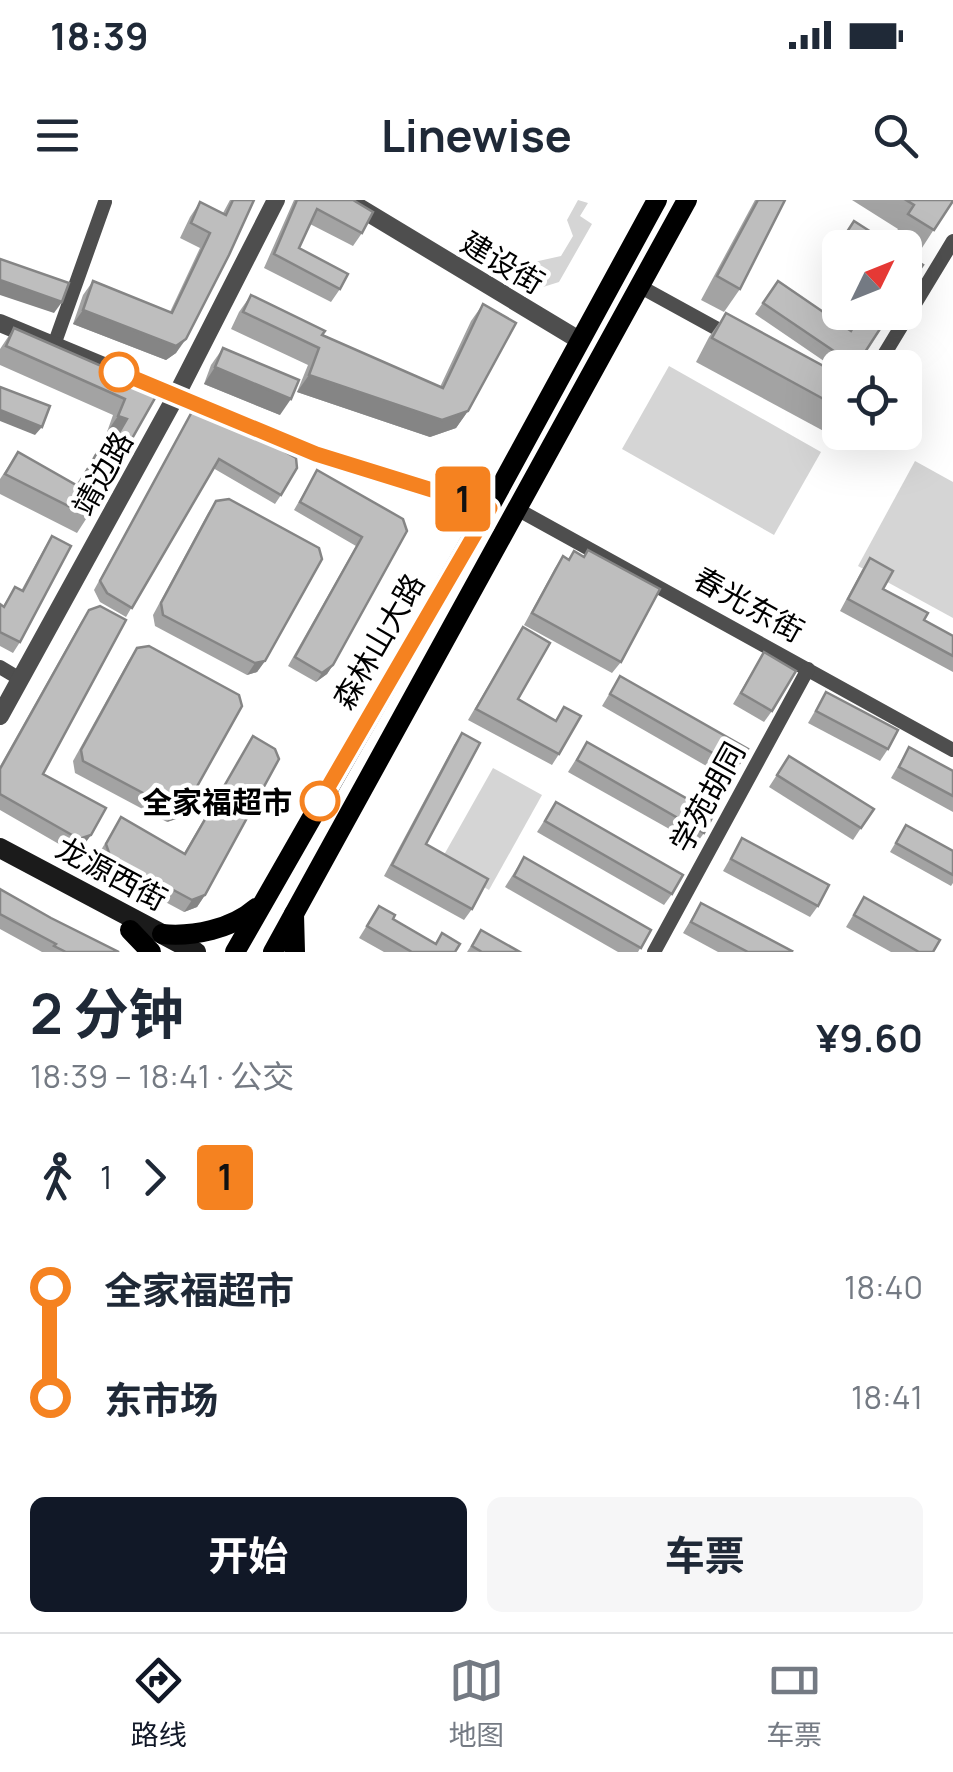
<!DOCTYPE html>
<html lang="zh">
<meta charset="utf-8">
<style>
body{margin:0;font-family:Manrope,"Noto Sans SC",sans-serif;background:#f6f6f7;color:#1f2937;height:100vh;display:flex;flex-direction:column;font-size:38px;white-space:nowrap}
*{box-sizing:border-box;margin:0}
p{font-size:32px;color:#747a83}
.icon{flex:none;width:55px;height:55px;fill:none;stroke:currentColor;stroke-width:2;stroke-linecap:round;stroke-linejoin:round}
.map{position:relative;height:752px;overflow:hidden}
.panel{display:flex;flex-direction:column;background:#fff;flex:1}
.panel>*{flex:none}
.badge{padding:0 20px;border-radius:8px;font-size:35px;line-height:65px}
.needle{width:65px;rotate:47deg}
.controls{position:absolute;left:822px;top:30px;display:grid;gap:20px}
.controls a{display:grid;place-items:center;width:100px;height:100px;border-radius:15px;background:#fff;box-shadow:0 10px 40px #0002;font-size:50px}
.map>.badge{position:absolute;translate:-50% -50%;box-shadow:0 0 0 5px #fff}
.legs{display:flex;align-items:center;gap:15px;height:110px;padding:0 30px;font-size:32px}
.legs p{margin-inline-start:auto}
.headline{display:flex;align-items:center;justify-content:space-between;height:170px;padding:0 30px}
h1{font-size:55px;font-weight:700;line-height:75px}
.cta{display:flex;gap:20px;margin-top:auto;padding:20px 30px}
.cta a{flex:1;height:115px;border-radius:15px;background:#111827;color:#fff;font-size:40px;font-weight:700;line-height:115px;text-align:center}
.cta a+a{background:#f6f6f7;color:#1f2937}
ul{padding:0 30px;list-style:none}
li{display:flex;align-items:center;gap:35px;height:110px;font-size:38px}
li i{display:grid;place-items:center;width:15px;height:100%;margin:0 12px;background:currentColor}
li i::after{content:'';width:25px;height:25px;margin:-12px;border:8px solid;border-radius:50%;background:#fff}
li p{margin-inline-start:auto}
li:first-child i{background:linear-gradient(#0000 50%,currentColor 0)}
li:last-child i{background:linear-gradient(currentColor 50%,#0000 0)}
.status{display:flex;justify-content:space-between;align-items:center;height:70px;padding:0 50px;background:#fff;direction:ltr}
.status svg{height:28px;fill:currentColor}
header{display:flex;justify-content:space-between;align-items:center;height:130px;padding:0 30px;background:#fff;font-size:45px;font-weight:700}
.menu{display:flex;justify-content:space-around;align-items:center;height:140px;border-top:2px solid #e0e1e3;background:#fff;font-size:28px;color:#747a83}
.menu a{display:grid;justify-items:center;gap:5px}
.menu .on{color:#111827}
.map>svg:first-child{display:block}
.green{fill:#d5d5d5}
.lines{fill:none;stroke-linecap:round;stroke-linejoin:round}
.minor{stroke:#4e4e4e;stroke-width:14}
.tertiary{stroke:#4e4e4e;stroke-width:18}
.secondary{stroke:#1b1b1b;stroke-width:20}
.primary{stroke:#000;stroke-width:20}
.wall{fill:#a3a3a3}
.shaded-wall{fill:#858585}
.building{fill:#bebebe;stroke:#858585;stroke-width:2.5}
.line-1-casing{stroke:#fff;stroke-width:22}
.line-1{stroke:#f58220;stroke-width:15}
.stop-1-dot{fill:#fff;stroke:#f58220;stroke-width:5}
.labels{text-anchor:middle;dominant-baseline:central;stroke-width:9;stroke-linejoin:round;paint-order:stroke}
.street-label{font-size:30px;fill:#000;stroke:#fff}
.stop-label{font-size:30px;font-weight:bold;fill:#000;stroke:#fff;text-anchor:end}
</style>
<div class="status"><b>18:39</b><svg viewBox="0 0 49 12"><path d="M0 12V9h3v3zM5 12V6h3v6zM10 12V3h3v9zM15 12V0h3v12zM26 1h20v11H26zM47 4h2v5h-2z"/></svg></div>
<header><svg class="icon" aria-label="menu" viewBox="0 0 24 24"><path d="M4 6h16M4 12h16M4 18h16"/></svg>Linewise<svg class="icon" aria-label="search" viewBox="0 0 24 24"><circle cx="10" cy="10" r="6"/><path d="M15 15l6 6"/></svg></header>
<div class="map">
<svg width="953" height="752" viewBox="0 0 953 752">
<rect width="100%" height="100%" fill="#fff"/>
<g class="green">
<path d="M 578,0 L 588,3 L 580,16 L 592,24 L 559,82 L 543,87 L 473,46 L 477,37 L 525,64 L 561,56 L 573,36 L 567,20 Z"/>
<path d="M 669,166 L 821,252 L 774,335 L 622,249 Z"/>
<path d="M 915,261 L 953,282 L 953,418 L 858,366 Z"/>
<path d="M 493,568 L 542,595 L 489,690 L 440,662 Z"/>
</g>
<g class="lines">
<g class="minor">
<path d="M 641,87 L 732,137"/>
<path d="M 54,145 L 105,2"/>
<path d="M 876,168 L 953,41"/>
<path d="M 517,309 L 953,550"/>
<path d="M 0,467 L 20,479"/>
<path d="M 654,752 L 808,469"/>
</g>
<g class="tertiary">
<path d="M 347,0 L 579,140"/>
<path d="M 0,123 L 316,254 L 489,308"/>
<path d="M 0,516 L 176,196 L 276,0"/>
</g>
<path class="secondary" d="M 0,648 L 196,752"/>
<g class="primary">
<path d="M 294,714 L 295,752"/>
<path d="M 130,730 L 151,752"/>
<path d="M 162,734 C 193,737 232,729 256,708"/>
<path d="M 235,752 L 489,308 L 657,0"/>
<path d="M 273,752 L 687,0"/>
</g>
</g>
<g class="wall">
<path d="M 230,0 L 254,0 L 176,153 L 166,160 L 73,124 L 83,95 L 93,81 L 170,112 L 200,48 L 180,38 L 190,17 L 200,2 L 223,13 Z"/>
<path d="M 294,0 L 353,0 L 362,33 L 353,46 L 310,24 L 299,48 L 340,89 L 331,102 L 264,68 Z"/>
<path d="M 755,0 L 785,0 L 740,89 L 724,112 L 701,100 Z"/>
<path d="M 852,0 L 953,0 L 918,54 L 892,38 L 898,29 Z"/>
<path d="M 854,21 L 896,48 L 840,48 L 840,52 L 835,49 Z"/>
<path d="M 778,81 L 850,131 L 891,112 L 854,168 L 840,168 L 840,172 L 755,114 Z"/>
<path d="M 251,95 L 322,135 L 440,187 L 471,121 L 483,104 L 468,211 L 456,228 L 430,237 L 297,192 L 308,165 L 231,129 L 239,112 Z"/>
<path d="M 726,113 L 840,175 L 840,222 L 831,235 L 696,162 L 709,137 Z"/>
<path d="M 14,128 L 159,191 L 88,316 L 77,333 L 0,294 L 0,279 L 18,252 L 76,285 L 102,244 L 108,247 L 115,236 L 107,232 L 113,215 L 0,165 L 0,149 Z"/>
<path d="M 223,148 L 280,215 L 204,184 L 211,165 Z"/>
<path d="M 194,208 L 281,295 L 275,304 L 213,268 L 126,417 L 100,402 L 94,390 Z"/>
<path d="M 317,270 L 407,331 L 333,465 L 327,474 L 316,482 L 288,466 L 356,346 L 294,310 Z"/>
<path d="M 216,301 L 265,461 L 257,472 L 247,475 L 155,426 L 153,415 L 208,313 Z"/>
<path d="M 52,336 L 20,442 L 13,453 L 0,446 L 0,404 L 3,406 L 15,387 L 21,391 L 45,347 Z"/>
<path d="M 588,350 L 621,462 L 612,473 L 524,425 L 555,368 L 563,356 L 568,359 L 574,351 L 583,357 Z"/>
<path d="M 870,358 L 883,389 L 924,420 L 953,436 L 953,472 L 840,411 L 862,370 Z"/>
<path d="M 89,410 L 43,574 L 91,635 L 83,646 L 71,651 L 0,610 L 0,566 L 81,422 Z"/>
<path d="M 523,427 L 518,499 L 555,521 L 564,507 L 559,554 L 552,565 L 468,520 Z"/>
<path d="M 137,448 L 185,608 L 176,619 L 167,622 L 75,573 L 73,561 L 129,460 Z"/>
<path d="M 764,452 L 772,511 L 764,522 L 733,504 Z"/>
<path d="M 620,476 L 737,567 L 729,579 L 602,506 Z"/>
<path d="M 826,492 L 888,549 L 880,561 L 808,523 Z"/>
<path d="M 462,533 L 426,644 L 472,709 L 464,720 L 384,676 L 454,545 Z"/>
<path d="M 253,536 L 205,695 L 197,707 L 184,712 L 102,668 L 98,655 L 121,617 L 184,653 Z"/>
<path d="M 587,542 L 704,633 L 696,644 L 568,572 Z"/>
<path d="M 909,547 L 953,571 L 953,612 L 891,578 Z"/>
<path d="M 789,556 L 861,628 L 853,640 L 769,587 Z"/>
<path d="M 556,602 L 672,694 L 664,705 L 537,632 Z"/>
<path d="M 906,625 L 953,651 L 953,683 L 951,686 L 890,652 Z"/>
<path d="M 742,638 L 818,706 L 810,717 L 723,671 Z"/>
<path d="M 524,657 L 651,730 L 638,752 L 618,752 L 505,687 Z"/>
<path d="M 0,689 L 51,718 L 119,752 L 42,752 L 0,729 Z"/>
<path d="M 864,697 L 933,752 L 891,752 L 846,727 Z"/>
<path d="M 701,703 L 791,752 L 718,752 L 683,733 Z"/>
<path d="M 379,706 L 393,719 L 435,743 L 442,733 L 455,752 L 384,752 L 359,738 Z"/>
<path d="M 481,730 L 520,752 L 467,752 Z"/>
</g>
<g class="shaded-wall">
<path d="M 0,80 L 62,102 L 54,113 L 0,95 Z"/>
<path d="M 83,110 L 186,139 L 176,153 L 166,160 L 73,124 Z"/>
<path d="M 215,167 L 291,199 L 280,215 L 204,184 Z"/>
<path d="M 309,175 L 468,211 L 456,228 L 430,237 L 297,192 Z"/>
<path d="M 0,210 L 42,227 L 35,235 L 0,221 Z"/>
<path d="M 118,216 L 127,219 L 115,236 L 107,232 Z"/>
<path d="M 265,461 L 257,472 L 247,475 L 255,463 Z"/>
<path d="M 333,465 L 327,474 L 316,482 L 322,473 Z"/>
<path d="M 185,608 L 176,619 L 167,622 L 175,610 Z"/>
<path d="M 91,635 L 83,646 L 71,651 L 79,639 Z"/>
<path d="M 205,695 L 197,707 L 184,712 L 192,700 Z"/>
</g>
<g class="building">
<path d="M 233,0 L 254,0 L 229,55 L 186,139 L 176,146 L 83,110 L 93,81 L 172,113 L 210,33 L 191,23 L 200,2 L 226,15 Z"/>
<path d="M 297,0 L 353,0 L 373,12 L 362,33 L 317,9 L 299,48 L 348,74 L 340,89 L 274,54 Z"/>
<path d="M 758,0 L 785,0 L 740,89 L 717,76 Z"/>
<path d="M 906,0 L 953,0 L 953,1 L 934,30 L 908,14 L 914,5 Z"/>
<path d="M 854,21 L 896,48 L 859,48 L 843,38 Z"/>
<path d="M 905,54 L 923,65 L 905,91 Z"/>
<path d="M 0,59 L 69,83 L 62,102 L 0,80 Z"/>
<path d="M 778,81 L 851,131 L 862,112 L 891,112 L 856,166 L 763,103 Z"/>
<path d="M 251,95 L 325,131 L 322,135 L 443,188 L 483,104 L 516,123 L 468,211 L 442,220 L 309,175 L 319,148 L 243,112 Z"/>
<path d="M 726,113 L 840,175 L 840,208 L 712,138 Z"/>
<path d="M 14,128 L 159,191 L 88,316 L 5,274 L 18,252 L 78,286 L 102,244 L 110,248 L 127,219 L 118,216 L 125,199 L 6,146 Z"/>
<path d="M 223,148 L 299,180 L 291,199 L 215,167 Z"/>
<path d="M 0,187 L 50,206 L 42,227 L 0,210 Z"/>
<path d="M 194,208 L 233,222 L 296,258 L 297,268 L 281,295 L 219,259 L 132,408 L 107,393 L 100,381 Z"/>
<path d="M 317,270 L 403,319 L 407,331 L 333,465 L 322,473 L 295,457 L 362,337 L 300,302 Z"/>
<path d="M 229,299 L 319,348 L 322,359 L 265,461 L 255,463 L 163,415 L 161,403 L 216,301 Z"/>
<path d="M 52,336 L 71,346 L 20,442 L 0,432 L 0,404 L 4,407 L 15,387 L 23,391 Z"/>
<path d="M 588,350 L 660,389 L 621,462 L 532,413 L 563,356 L 569,360 L 574,351 L 584,357 Z"/>
<path d="M 870,358 L 893,371 L 883,389 L 928,413 L 924,420 L 953,436 L 953,456 L 848,399 Z"/>
<path d="M 100,406 L 126,420 L 43,574 L 106,608 L 91,635 L 79,639 L 0,594 L 0,569 L 89,410 Z"/>
<path d="M 523,427 L 550,443 L 518,499 L 556,521 L 564,507 L 581,516 L 559,554 L 476,509 Z"/>
<path d="M 149,446 L 239,495 L 242,506 L 185,608 L 175,610 L 83,561 L 81,550 L 137,448 Z"/>
<path d="M 764,452 L 796,471 L 772,511 L 741,493 Z"/>
<path d="M 620,476 L 748,549 L 737,567 L 610,494 Z"/>
<path d="M 826,492 L 898,530 L 888,549 L 816,511 Z"/>
<path d="M 462,533 L 480,543 L 426,644 L 488,679 L 472,709 L 392,665 Z"/>
<path d="M 253,536 L 275,549 L 279,559 L 205,695 L 192,700 L 110,656 L 106,644 L 121,617 L 185,654 Z"/>
<path d="M 587,542 L 714,614 L 704,633 L 577,560 Z"/>
<path d="M 909,547 L 953,571 L 953,596 L 899,567 Z"/>
<path d="M 789,556 L 874,609 L 861,628 L 777,575 Z"/>
<path d="M 556,602 L 683,675 L 672,694 L 545,621 Z"/>
<path d="M 906,625 L 953,651 L 953,675 L 896,643 Z"/>
<path d="M 742,638 L 829,685 L 818,706 L 731,659 Z"/>
<path d="M 524,657 L 651,730 L 641,748 L 514,676 Z"/>
<path d="M 0,689 L 51,718 L 119,752 L 66,752 L 54,746 L 56,744 L 0,714 Z"/>
<path d="M 864,697 L 940,740 L 933,752 L 919,752 L 854,715 Z"/>
<path d="M 701,703 L 792,751 L 791,752 L 748,752 L 691,722 Z"/>
<path d="M 379,706 L 395,715 L 393,719 L 436,744 L 442,733 L 460,744 L 455,752 L 412,752 L 367,726 Z"/>
<path d="M 481,730 L 520,752 L 482,752 L 472,746 Z"/>
</g>
<g class="lines">
<defs>
<path id="line-1" d="M 119,172 L 316,254 L 490,308 L 320,601"/>
</defs>
<use href="#line-1" class="line-1-casing"/>
<use href="#line-1" class="line-1"/>
</g>
<g class="stop-1-dot">
<circle cx="119" cy="172" r="18"/>
<circle cx="320" cy="601" r="18"/>
</g>
<g class="labels">
<g class="street-label">
<text transform="translate(503 62) rotate(31)">建设街</text>
<text transform="translate(102 273) rotate(-61)">靖边路</text>
<text transform="translate(749 404) rotate(29)">春光东街</text>
<text transform="translate(378 441) rotate(-60)">森林山大路</text>
<text transform="translate(707 597) rotate(-61)">学苑胡同</text>
<text transform="translate(112 673) rotate(28)">龙源西街</text>
</g>
<g class="stop-label">
<text x="292" y="601">全家福超市</text>
</g>
</g>
</svg>
<div class="controls">
<a><svg class="needle" viewBox="-14 -14 28 28"><path d="M0-13l5 13h-10z" fill="#e53935"/><path d="M0 13l5-13h-10z" fill="#747a83"/></svg></a>
<a><svg class="icon" aria-label="locate" viewBox="0 0 24 24"><circle cx="12" cy="12" r="6"/><path d="M12 2v4M12 18v4M2 12h4M18 12h4"/></svg></a>
</div>
<b class="badge" style="left:463px;top:299px;background:#f58220;color:#111">1</b>
</div>
<section class="panel">
<div class="headline"><div><h1>2 分钟</h1><p>18:39 – 18:41 · 公交</p></div><b>¥9.60</b></div>
<div class="legs"><svg class="icon" aria-label="walk" viewBox="0 0 24 24"><circle cx="13" cy="4" r="2"/><path d="M13 8l-2 6 4 7M11 14l-3 7M7 12l3-4h3l4 4"/></svg>1<svg class="icon" aria-label="forward" viewBox="0 0 24 24"><path d="M9 5l7 7-7 7"/></svg><b class="badge" style="background:#f58220;color:#111">1</b></div>
<ul>
<li><i style="color:#f58220"></i><b>全家福超市</b><p>18:40</p></li>
<li><i style="color:#f58220"></i><b>东市场</b><p>18:41</p></li>
</ul>
<div class="cta"><a>开始</a><a>车票</a></div>
</section>
<nav class="menu">
<a class="on"><svg class="icon" aria-label="directions" viewBox="0 0 24 24"><path d="M12 3l9 9-9 9-9-9zM9 14v-3h6M13 9l2 2-2 2"/></svg>路线</a>
<a><svg class="icon" aria-label="map" viewBox="0 0 24 24"><path d="M3 6l6-2 6 2 6-2v14l-6 2-6-2-6 2zM9 4v14M15 6v14"/></svg>地图</a>
<a><svg class="icon" aria-label="tickets" viewBox="0 0 24 24"><path d="M3 7h18v10H3zM15 7v10"/></svg>车票</a>
</nav>
